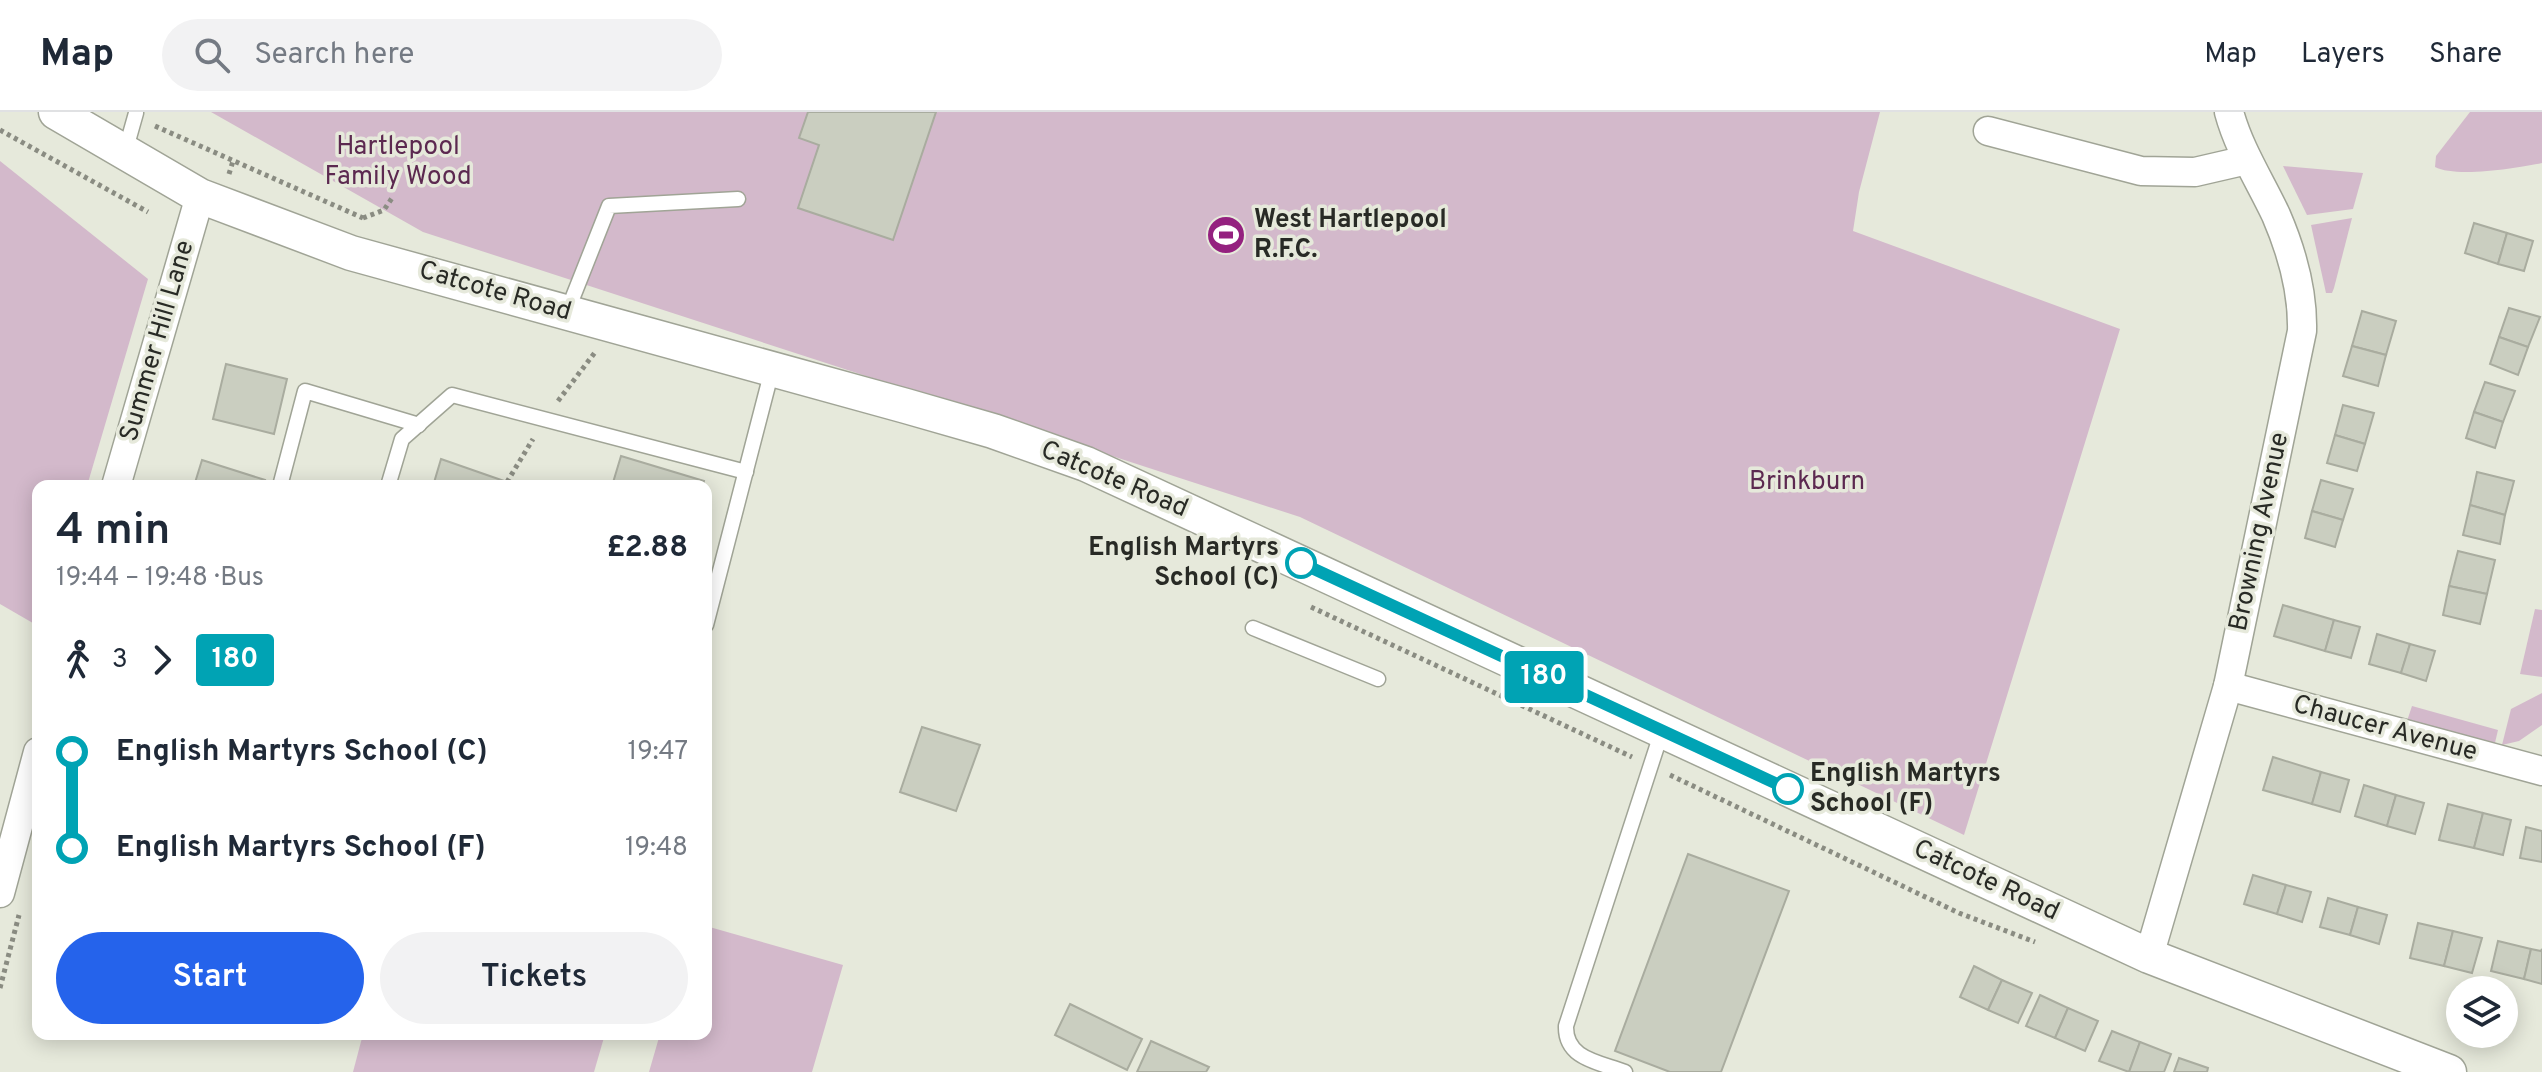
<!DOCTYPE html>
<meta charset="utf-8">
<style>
body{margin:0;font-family:Overpass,sans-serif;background:#f2f2f3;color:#1f2937;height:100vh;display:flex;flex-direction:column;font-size:30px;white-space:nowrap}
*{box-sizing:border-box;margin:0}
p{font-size:26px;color:#747a83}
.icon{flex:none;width:44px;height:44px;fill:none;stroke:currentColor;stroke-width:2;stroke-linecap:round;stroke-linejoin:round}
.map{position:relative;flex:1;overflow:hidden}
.panel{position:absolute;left:32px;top:368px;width:680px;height:560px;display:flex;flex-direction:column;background:#fff;border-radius:16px;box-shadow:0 4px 20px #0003}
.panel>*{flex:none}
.badge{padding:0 16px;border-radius:6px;font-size:28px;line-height:52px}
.tools{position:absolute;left:2446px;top:864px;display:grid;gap:16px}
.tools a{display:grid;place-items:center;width:72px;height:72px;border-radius:50%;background:#fff;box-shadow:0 4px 20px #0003;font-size:40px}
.map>.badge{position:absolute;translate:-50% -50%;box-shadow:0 0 0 4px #fff}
.legs{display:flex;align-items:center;gap:12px;height:88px;padding:0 24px;font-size:26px}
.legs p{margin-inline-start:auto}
.overview{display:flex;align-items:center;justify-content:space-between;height:136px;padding:0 24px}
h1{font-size:44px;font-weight:600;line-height:60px}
.button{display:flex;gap:16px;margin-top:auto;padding:16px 24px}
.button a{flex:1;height:92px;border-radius:48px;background:#2563eb;color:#fff;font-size:32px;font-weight:600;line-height:92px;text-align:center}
.button a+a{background:#f2f2f3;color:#1f2937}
ul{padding:0 24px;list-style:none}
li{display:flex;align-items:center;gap:28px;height:96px;font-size:30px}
li i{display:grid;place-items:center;width:12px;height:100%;margin:0 10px;background:currentColor}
li i::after{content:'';width:20px;height:20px;margin:-10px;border:6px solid;border-radius:50%;background:#fff}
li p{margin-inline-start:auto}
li:first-child i{background:linear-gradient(#0000 50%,currentColor 0)}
li:last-child i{background:linear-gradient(currentColor 50%,#0000 0)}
header{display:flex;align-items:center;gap:48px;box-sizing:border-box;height:112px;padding:0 40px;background:#fff;border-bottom:2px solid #e0e1e3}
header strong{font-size:38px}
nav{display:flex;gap:44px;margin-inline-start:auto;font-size:28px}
.search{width:560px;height:72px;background:#f2f2f3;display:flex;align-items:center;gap:20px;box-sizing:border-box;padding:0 28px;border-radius:44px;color:#747a83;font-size:30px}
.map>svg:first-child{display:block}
.green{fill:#d3b9cb}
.building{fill:#cacec0;stroke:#a9ac9f;stroke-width:2}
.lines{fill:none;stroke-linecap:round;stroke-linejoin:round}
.service-casing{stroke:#a0a496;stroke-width:17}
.minor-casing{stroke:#a0a496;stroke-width:31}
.tertiary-casing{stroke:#a0a496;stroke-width:37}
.path{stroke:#8a8c82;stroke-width:5;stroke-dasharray:4 4;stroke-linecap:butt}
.service{stroke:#fff;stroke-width:14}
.minor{stroke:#fff;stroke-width:28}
.tertiary{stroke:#fff;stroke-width:34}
.line-1-casing{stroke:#fff;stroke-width:18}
.line-1{stroke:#00a3b4;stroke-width:12}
.stop-1-dot{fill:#fff;stroke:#00a3b4;stroke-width:4}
.labels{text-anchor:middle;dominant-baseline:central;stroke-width:7;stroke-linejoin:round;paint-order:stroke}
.park-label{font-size:26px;fill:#5c2950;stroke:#e6e9db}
.poi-label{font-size:26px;font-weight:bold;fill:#282a25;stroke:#e6e9db;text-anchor:start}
.street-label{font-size:26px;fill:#282a25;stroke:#e6e9db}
.stop-label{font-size:26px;font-weight:bold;fill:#282a25;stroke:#e6e9db;text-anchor:end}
</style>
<header>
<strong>Map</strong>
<div class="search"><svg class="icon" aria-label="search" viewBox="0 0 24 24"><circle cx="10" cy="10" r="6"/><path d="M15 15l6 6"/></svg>Search here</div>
<nav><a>Map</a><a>Layers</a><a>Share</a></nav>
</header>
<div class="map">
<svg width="2542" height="960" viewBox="0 0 2542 960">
<rect width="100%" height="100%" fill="#e6e9db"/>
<g class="green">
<path d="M 211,0 L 1880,0 L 1859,80 L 1853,119 L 2120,217 L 1964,723 L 1300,405 L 423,120 Z"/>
<path d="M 2470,0 L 2542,0 L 2542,51 C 2518,56 2456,66 2435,55 L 2436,44 Z"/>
<path d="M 0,49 L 148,167 L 87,374 L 38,374 L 38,514 L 0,492 Z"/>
<path d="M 2283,54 L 2363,61 L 2353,97 L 2307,103 Z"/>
<path d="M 2352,106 L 2334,176 L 2332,181 L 2326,181 L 2311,113 Z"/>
<path d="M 2535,497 L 2542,498 L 2542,565 L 2520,562 Z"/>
<path d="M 2542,581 L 2542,613 L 2519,629 L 2502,633 L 2511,597 Z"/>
<path d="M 2412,594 L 2498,618 L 2494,635 L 2407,609 Z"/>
<path d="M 706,814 L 843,853 L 812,960 L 649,960 L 660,922 L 706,922 Z"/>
<path d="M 363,922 L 605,922 L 594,960 L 353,960 Z"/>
</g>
<g class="building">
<path d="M 808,0 L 936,0 L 893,128 L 798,96 L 819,33 L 799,26 Z"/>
<path d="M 2474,111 L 2507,121 L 2498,152 L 2465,141 Z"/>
<path d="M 2507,121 L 2533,129 L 2524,159 L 2498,152 Z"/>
<path d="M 2509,196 L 2540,205 L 2528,235 L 2499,225 Z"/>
<path d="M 2362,199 L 2396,209 L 2386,243 L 2352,234 Z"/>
<path d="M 2499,225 L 2528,235 L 2518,263 L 2490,252 Z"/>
<path d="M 2352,234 L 2386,243 L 2378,274 L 2343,264 Z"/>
<path d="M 226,252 L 287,267 L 274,322 L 213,307 Z"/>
<path d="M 2485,270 L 2515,279 L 2503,310 L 2474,300 Z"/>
<path d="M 2343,293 L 2374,301 L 2365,332 L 2335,323 Z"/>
<path d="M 2474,300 L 2503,310 L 2495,336 L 2466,326 Z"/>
<path d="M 2335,323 L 2365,332 L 2357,359 L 2327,351 Z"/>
<path d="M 621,344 L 704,369 L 703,374 L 612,374 Z"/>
<path d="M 441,347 L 507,370 L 520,374 L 433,374 Z"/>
<path d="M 202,348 L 265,368 L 263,374 L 194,374 Z"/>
<path d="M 2477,360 L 2514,369 L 2505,403 L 2470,393 Z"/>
<path d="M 2321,368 L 2353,377 L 2343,408 L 2312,399 Z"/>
<path d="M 2470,393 L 2505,403 L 2500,432 L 2463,423 Z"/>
<path d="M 2312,399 L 2343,408 L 2335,435 L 2305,426 Z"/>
<path d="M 2458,439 L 2495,448 L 2487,482 L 2449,474 Z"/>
<path d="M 2449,474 L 2487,482 L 2480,512 L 2443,503 Z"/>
<path d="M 2283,493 L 2334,508 L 2325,539 L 2274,524 Z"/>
<path d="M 2334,508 L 2360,515 L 2351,546 L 2325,539 Z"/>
<path d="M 2377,522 L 2410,532 L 2401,561 L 2369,552 Z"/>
<path d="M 2410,532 L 2435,539 L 2426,569 L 2401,561 Z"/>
<path d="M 922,615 L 980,633 L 956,699 L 900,680 Z"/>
<path d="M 2273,645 L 2321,660 L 2312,692 L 2263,678 Z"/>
<path d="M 2321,660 L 2349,668 L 2340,700 L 2312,692 Z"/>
<path d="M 2364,673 L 2396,683 L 2387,714 L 2355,704 Z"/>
<path d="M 2396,683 L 2424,691 L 2415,722 L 2387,714 Z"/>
<path d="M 2448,692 L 2483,701 L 2474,736 L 2439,728 Z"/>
<path d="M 2483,701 L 2511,708 L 2503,743 L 2474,736 Z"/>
<path d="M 2526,715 L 2542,719 L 2542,750 L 2520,746 Z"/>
<path d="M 1688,742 L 1789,779 L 1721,960 L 1670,960 L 1615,939 Z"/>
<path d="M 2253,763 L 2286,773 L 2277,802 L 2244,792 Z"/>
<path d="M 2286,773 L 2311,780 L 2302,810 L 2277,802 Z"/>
<path d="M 2328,786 L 2358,795 L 2350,823 L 2320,815 Z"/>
<path d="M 2358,795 L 2387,803 L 2379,832 L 2350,823 Z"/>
<path d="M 2418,811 L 2453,819 L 2444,854 L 2410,846 Z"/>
<path d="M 2453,819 L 2482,826 L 2472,861 L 2444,854 Z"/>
<path d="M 2498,829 L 2531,837 L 2524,867 L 2491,859 Z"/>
<path d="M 2531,837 L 2541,839 L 2542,837 L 2542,872 L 2524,867 Z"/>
<path d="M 1974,854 L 2002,868 L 1988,898 L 1960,885 Z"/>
<path d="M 2002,868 L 2032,881 L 2018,911 L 1988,898 Z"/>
<path d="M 2040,883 L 2068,896 L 2055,926 L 2026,914 Z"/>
<path d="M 1070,892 L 1142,927 L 1127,958 L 1055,923 Z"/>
<path d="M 2068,896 L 2098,909 L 2085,939 L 2055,926 Z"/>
<path d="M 2112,919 L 2140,930 L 2129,960 L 2099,949 Z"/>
<path d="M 1151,929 L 1209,955 L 1206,960 L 1137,960 Z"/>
<path d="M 2140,930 L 2171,942 L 2164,960 L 2129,960 Z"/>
<path d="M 2179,946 L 2208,956 L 2207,960 L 2174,960 Z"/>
</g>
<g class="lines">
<defs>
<g id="service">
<path d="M 125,40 L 136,1"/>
<path d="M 567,200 L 609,94 L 738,87"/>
<path d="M 280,374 L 305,279 L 419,313"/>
<path d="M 388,374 L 402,327 L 452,283 L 746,360"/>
<path d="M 706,513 L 772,258"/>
<path d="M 1253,516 L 1378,567"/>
<path d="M 1625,960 C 1599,950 1565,947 1566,914 L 1662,619"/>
</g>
<g id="minor">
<path d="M 1988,19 L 2141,59 L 2195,60 L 2247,48"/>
<path d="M 116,374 L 200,84"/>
<path d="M 2228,574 L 2542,659"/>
<path d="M 0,781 L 38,640"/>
<path d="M 2149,844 L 2228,574 L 2302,219 C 2303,179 2292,140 2276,103 C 2260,69 2239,37 2229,0"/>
</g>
<path id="tertiary" d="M 56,0 L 200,84 L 351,141 L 906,294 L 993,319 L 1086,352 L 2149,844 L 2449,960"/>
</defs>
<use href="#service" class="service-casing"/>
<use href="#minor" class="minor-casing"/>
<use href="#tertiary" class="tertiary-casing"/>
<g class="path">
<path d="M 155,14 L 363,106"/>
<path d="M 0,18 L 148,100"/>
<path d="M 229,62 L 233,49"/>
<path d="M 363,106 L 384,98 L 392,86"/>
<path d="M 558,289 L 596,239"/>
<path d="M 507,370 L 533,327"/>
<path d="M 1311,495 L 1632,645"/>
<path d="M 1670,663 L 1959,801 L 2035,830"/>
<path d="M 0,876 L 19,803"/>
</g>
<use href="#service" class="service"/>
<use href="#minor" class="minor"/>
<use href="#tertiary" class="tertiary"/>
</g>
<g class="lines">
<defs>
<path id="line-1" d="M 1301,451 L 1788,677"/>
</defs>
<use href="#line-1" class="line-1-casing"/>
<use href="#line-1" class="line-1"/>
</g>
<defs>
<symbol id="stadium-disc" viewBox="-11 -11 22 22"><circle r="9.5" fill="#94217f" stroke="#e6e9db"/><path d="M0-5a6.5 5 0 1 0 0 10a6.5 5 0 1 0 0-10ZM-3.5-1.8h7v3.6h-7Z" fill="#fff"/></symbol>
</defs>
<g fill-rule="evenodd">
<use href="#stadium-disc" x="1204" y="101" width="44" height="44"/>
</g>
<g class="stop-1-dot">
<circle cx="1301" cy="451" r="14"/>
<circle cx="1788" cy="677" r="14"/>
</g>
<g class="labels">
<g class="park-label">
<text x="398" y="35">Hartlepool<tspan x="398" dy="30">Family Wood</tspan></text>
<text x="1807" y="370">Brinkburn</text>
</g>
<g class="poi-label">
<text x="1254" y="108">West Hartlepool<tspan x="1254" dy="30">R.F.C.</tspan></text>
</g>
<g class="street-label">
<text transform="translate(495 180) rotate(16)">Catcote Road</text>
<text transform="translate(158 229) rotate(-74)">Summer Hill Lane</text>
<text transform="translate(1114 368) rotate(23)">Catcote Road</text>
<text transform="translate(2260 420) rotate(-78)">Browning Avenue</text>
<text transform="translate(2385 617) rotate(15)">Chaucer Avenue</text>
<text transform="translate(1986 769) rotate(25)">Catcote Road</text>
</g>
<g class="stop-label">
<text x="1279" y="436">English Martyrs<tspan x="1279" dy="30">School (C)</tspan></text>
<text x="1810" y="662" text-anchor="start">English Martyrs<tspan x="1810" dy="30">School (F)</tspan></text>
</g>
</g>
</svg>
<div class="tools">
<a><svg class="icon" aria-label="layers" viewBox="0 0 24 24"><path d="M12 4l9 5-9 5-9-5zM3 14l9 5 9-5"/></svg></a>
</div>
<b class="badge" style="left:1544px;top:565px;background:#00a3b4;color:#fff">180</b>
<section class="panel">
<div class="overview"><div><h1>4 min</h1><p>19:44 – 19:48 · Bus</p></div><b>£2.88</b></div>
<div class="legs"><svg class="icon" aria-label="walk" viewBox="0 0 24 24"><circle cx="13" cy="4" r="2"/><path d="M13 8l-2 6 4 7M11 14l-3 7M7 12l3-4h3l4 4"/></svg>3<svg class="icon" aria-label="forward" viewBox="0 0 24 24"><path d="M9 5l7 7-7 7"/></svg><b class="badge" style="background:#00a3b4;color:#fff">180</b></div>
<ul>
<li><i style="color:#00a3b4"></i><b>English Martyrs School (C)</b><p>19:47</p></li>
<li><i style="color:#00a3b4"></i><b>English Martyrs School (F)</b><p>19:48</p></li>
</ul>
<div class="button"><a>Start</a><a>Tickets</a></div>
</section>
</div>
